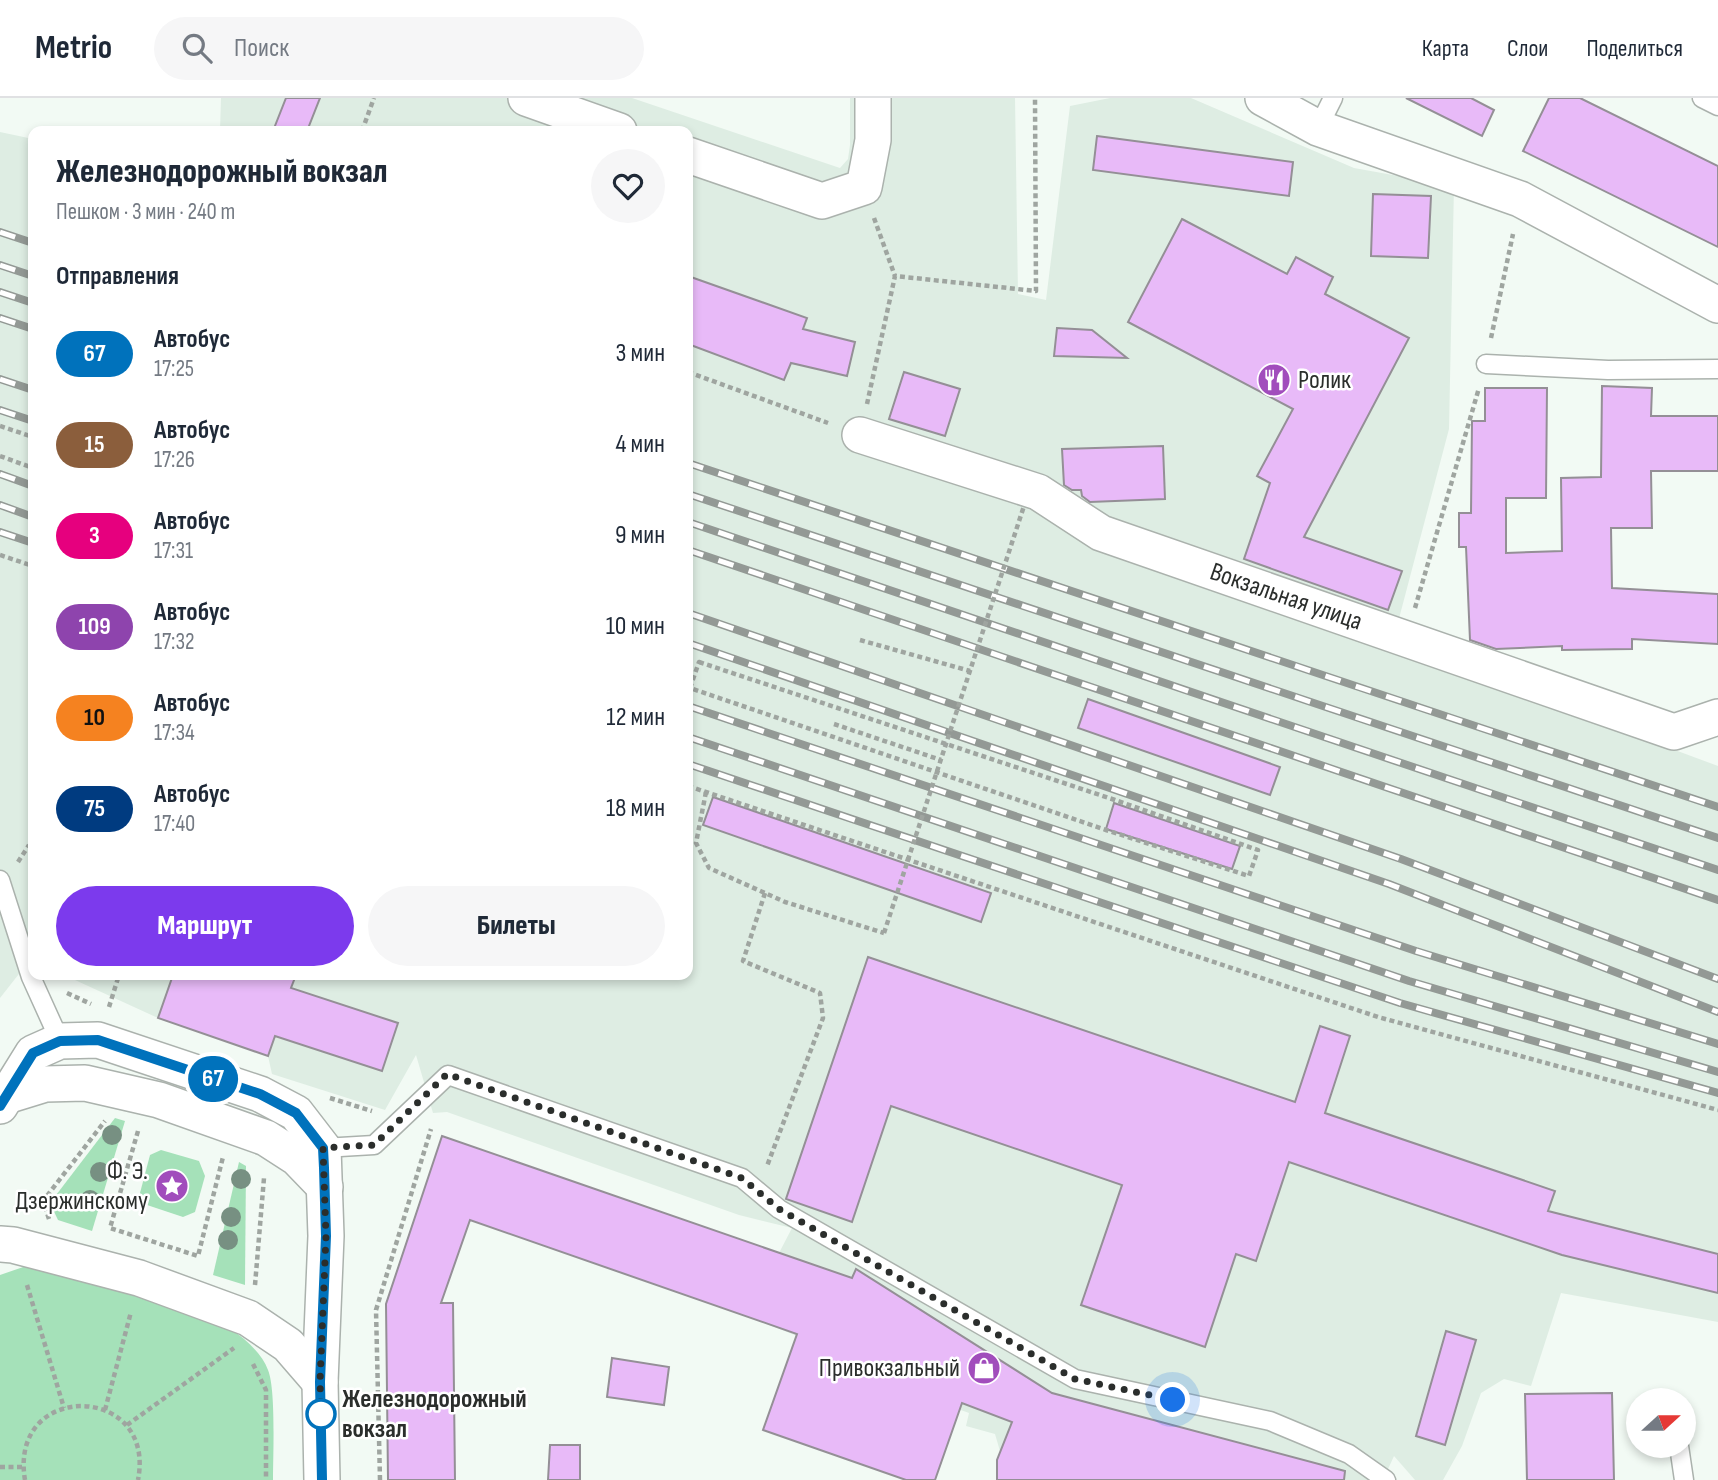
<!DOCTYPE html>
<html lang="ru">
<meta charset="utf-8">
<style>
body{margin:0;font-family:"Sofia Sans Condensed",sans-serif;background:#f6f6f7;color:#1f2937;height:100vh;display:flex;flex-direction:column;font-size:26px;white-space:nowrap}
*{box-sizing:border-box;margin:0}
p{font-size:23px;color:#747a83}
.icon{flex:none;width:38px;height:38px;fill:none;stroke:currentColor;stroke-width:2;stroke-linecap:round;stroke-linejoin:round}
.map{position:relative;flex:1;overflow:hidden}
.details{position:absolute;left:28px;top:28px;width:665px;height:854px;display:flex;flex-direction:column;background:#fff;border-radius:14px;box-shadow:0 4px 10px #0003}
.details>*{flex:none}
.badge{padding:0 14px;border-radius:23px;font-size:24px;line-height:46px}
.needle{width:46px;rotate:69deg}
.tools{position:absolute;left:1626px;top:1290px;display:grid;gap:14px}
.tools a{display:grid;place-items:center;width:70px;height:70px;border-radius:50%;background:#fff;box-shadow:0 4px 10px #0003;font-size:35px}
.you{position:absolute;width:35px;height:35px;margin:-18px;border:5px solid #fff;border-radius:50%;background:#1a73e8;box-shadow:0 0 0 10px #1a73e833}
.map>.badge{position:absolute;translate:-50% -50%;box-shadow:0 0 0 4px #fff}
h2{padding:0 28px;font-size:26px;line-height:63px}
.round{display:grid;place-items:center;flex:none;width:74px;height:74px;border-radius:37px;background:#f6f6f7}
.headline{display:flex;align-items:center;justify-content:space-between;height:119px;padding:0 28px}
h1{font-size:33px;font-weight:800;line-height:52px}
.cta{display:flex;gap:14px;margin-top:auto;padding:14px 28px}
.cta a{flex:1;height:80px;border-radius:42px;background:#7c3aed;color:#fff;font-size:28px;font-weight:800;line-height:80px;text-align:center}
.cta a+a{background:#f6f6f7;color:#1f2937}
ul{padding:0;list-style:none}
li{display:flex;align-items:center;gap:21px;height:91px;padding:0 28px}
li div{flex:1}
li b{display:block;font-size:26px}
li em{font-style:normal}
li .badge{min-width:77px;font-weight:700;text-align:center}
header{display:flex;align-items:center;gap:42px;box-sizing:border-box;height:98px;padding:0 35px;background:#fff;border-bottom:2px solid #e0e1e3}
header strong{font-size:33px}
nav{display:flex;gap:38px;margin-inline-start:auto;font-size:24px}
.search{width:490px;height:63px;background:#f6f6f7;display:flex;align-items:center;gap:18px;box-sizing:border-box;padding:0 24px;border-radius:38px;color:#747a83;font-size:26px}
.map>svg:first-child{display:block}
.built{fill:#deede3}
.green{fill:#a5e1b9}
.building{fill:#e8baf8;stroke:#948f96;stroke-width:2}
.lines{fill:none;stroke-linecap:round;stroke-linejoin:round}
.service-casing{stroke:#abb2ad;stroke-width:21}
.minor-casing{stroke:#abb2ad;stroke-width:38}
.path{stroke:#9fa5a0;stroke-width:4.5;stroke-dasharray:5 3.5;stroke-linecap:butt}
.service{stroke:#fff;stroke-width:18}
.minor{stroke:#fff;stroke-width:35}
.rail-casing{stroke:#939995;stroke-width:8}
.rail{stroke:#fff;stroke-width:5;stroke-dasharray:16;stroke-linecap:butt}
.path-bridge{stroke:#9fa5a0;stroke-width:4.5;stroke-dasharray:5 3.5;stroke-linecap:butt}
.tree{fill:#779082}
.line-casing{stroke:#fff;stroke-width:16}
.line{stroke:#0072bc;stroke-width:10}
.walk{stroke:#2b2e2c;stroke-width:7;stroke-dasharray:0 12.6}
.stop-dot{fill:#fff;stroke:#0072bc;stroke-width:3.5}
.labels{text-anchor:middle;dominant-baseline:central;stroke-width:5;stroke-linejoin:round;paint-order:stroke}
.poi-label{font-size:26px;fill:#2b2e2c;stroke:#fff;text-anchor:end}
.street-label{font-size:26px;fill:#2b2e2c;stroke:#fff}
.stop-label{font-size:26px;font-weight:bold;fill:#2b2e2c;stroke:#fff;text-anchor:start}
</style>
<header>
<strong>Metrio</strong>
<div class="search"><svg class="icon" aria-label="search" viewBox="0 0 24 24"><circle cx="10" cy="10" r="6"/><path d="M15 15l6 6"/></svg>Поиск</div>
<nav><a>Карта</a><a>Слои</a><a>Поделиться</a></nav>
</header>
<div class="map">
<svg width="1718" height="1382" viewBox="0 0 1718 1382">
<rect width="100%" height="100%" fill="#f2faf4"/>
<g class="built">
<path d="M 221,0 L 632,0 L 840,70 L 848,61 L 850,47 L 850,0 L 1015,0 L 1018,196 L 1046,202 L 1070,8 L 1110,0 L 1191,0 L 1354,70 L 1454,88 L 1449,331 L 1392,547 L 1718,668 L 1718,1224 L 1561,1195 L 1531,1288 L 1504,1281 L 1481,1295 L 1462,1348 L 1443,1382 L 1415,1382 L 1394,1358 L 1383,1382 L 1088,1382 L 1002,1360 L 995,1336 L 966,1328 L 969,1315 L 802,1254 L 807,1242 L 757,1222 L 779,1155 L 792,1130 L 739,1117 L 447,1014 L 433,1015 L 416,957 L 385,1012 L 272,976 L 268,958 L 158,920 L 64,877 L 688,877 L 688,33 L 220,33 Z"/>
<path d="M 0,34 L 33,41 L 33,858 L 0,900 Z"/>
</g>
<g class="green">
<path d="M 115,1020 L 125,1023 L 92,1133 L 58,1122 L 50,1105 Z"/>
<path d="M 161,1052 L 199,1063 L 205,1078 L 195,1114 L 183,1119 L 144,1106 L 140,1095 L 150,1057 Z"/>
<path d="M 239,1064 L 246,1068 L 245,1187 L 213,1177 Z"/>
<path d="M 29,1167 L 52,1167 L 231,1231 C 245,1241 262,1255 268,1272 C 276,1292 273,1357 273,1382 L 0,1382 L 0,1177 Z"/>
</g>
<g class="building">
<path d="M 286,0 L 320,0 L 307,33 L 273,33 Z"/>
<path d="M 1406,0 L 1471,0 L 1494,12 L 1482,38 Z"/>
<path d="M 1549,0 L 1580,0 L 1718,68 L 1718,149 L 1523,53 Z"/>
<path d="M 1097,38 L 1293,64 L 1289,98 L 1093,72 Z"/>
<path d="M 1373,96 L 1431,98 L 1428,160 L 1371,158 Z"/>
<path d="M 1182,121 L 1287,176 L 1296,159 L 1333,179 L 1325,196 L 1409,240 L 1304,439 L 1402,473 L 1388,512 L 1244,461 L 1270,385 L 1257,378 L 1293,311 L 1128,224 Z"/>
<path d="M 688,178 L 807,220 L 803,231 L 855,244 L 847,278 L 791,265 L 784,282 L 688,246 Z"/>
<path d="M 1057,230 L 1092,232 L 1127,260 L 1054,258 Z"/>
<path d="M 904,274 L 960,291 L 945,338 L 889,321 Z"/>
<path d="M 1602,288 L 1652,290 L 1651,318 L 1718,318 L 1718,373 L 1651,373 L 1652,430 L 1611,430 L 1612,490 L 1718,496 L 1718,546 L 1632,541 L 1632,551 L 1562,552 L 1562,548 L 1496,551 L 1470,542 L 1466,449 L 1459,449 L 1459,415 L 1471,415 L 1472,323 L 1485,323 L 1485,290 L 1547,290 L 1546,400 L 1506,400 L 1506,455 L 1562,453 L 1561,380 L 1601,379 Z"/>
<path d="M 1163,348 L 1165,401 L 1090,404 L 1082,398 L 1081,392 L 1072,392 L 1064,387 L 1062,351 Z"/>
<path d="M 1088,601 L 1280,669 L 1270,697 L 1078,630 Z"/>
<path d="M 713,699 L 991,795 L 981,824 L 703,727 Z"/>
<path d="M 1114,705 L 1240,748 L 1232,771 L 1106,731 Z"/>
<path d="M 868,859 L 1295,1004 L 1320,928 L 1350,938 L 1325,1015 L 1555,1093 L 1548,1113 L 1718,1156 L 1718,1195 L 1562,1157 L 1289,1064 L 1256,1163 L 1236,1156 L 1205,1249 L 1081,1207 L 1122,1087 L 891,1008 L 852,1124 L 786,1101 Z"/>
<path d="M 173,877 L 296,877 L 291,890 L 398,925 L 382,973 L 275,938 L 268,958 L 158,920 Z"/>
<path d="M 442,1038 L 852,1180 L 856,1171 L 1052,1295 L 1345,1373 L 1344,1382 L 997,1382 L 997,1362 L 1012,1324 L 962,1305 L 935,1382 L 906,1382 L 763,1332 L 797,1236 L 470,1122 L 441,1205 L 453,1205 L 455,1382 L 388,1382 L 386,1206 Z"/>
<path d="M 1446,1233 L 1476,1242 L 1445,1347 L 1416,1338 Z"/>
<path d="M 612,1260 L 669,1269 L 664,1307 L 607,1299 Z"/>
<path d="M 1612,1295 L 1614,1382 L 1527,1382 L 1525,1296 Z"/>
<path d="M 550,1347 L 580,1347 L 580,1382 L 548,1382 Z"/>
</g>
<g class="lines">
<defs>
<g id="service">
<path d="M 1702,0 L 1718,8"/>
<path d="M 1318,30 L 1333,0"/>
<path d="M 1486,266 L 1608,272 L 1718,271"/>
<path d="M 0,782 L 31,879 L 60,943"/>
<path d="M 323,1050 L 374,1047 L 448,977 L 742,1080 L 779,1111 L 1075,1281 L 1270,1323 L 1349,1356 L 1386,1382"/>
<path d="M 1679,1348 L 1684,1382"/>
</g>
<g id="minor">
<path d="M 526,0 L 619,33"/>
<path d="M 1263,0 L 1318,30 L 1520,101 L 1718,207"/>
<path d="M 688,57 L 822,103 L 864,89 L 873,42 L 873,0"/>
<path d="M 860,337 L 1038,394 L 1101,435 L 1674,634 L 1718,619"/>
<path d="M 6,998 L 45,986 L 85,985 L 159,1002 L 266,1040 L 297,1060 L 325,1089"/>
<path d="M 0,1008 L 33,955 L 60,943 L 98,942 L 260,996 L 296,1015 L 323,1050 L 326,1138 L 320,1284 L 322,1382"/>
<path d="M 0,1146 L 13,1147 L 139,1180 L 248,1220 L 288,1247 L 320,1284"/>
</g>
</defs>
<use href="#service" class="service-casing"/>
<use href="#minor" class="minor-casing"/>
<g class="path">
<path d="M 199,31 L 199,33"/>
<path d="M 362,33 L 374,0"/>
<path d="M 874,120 L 895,178"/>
<path d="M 1491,240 L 1513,136"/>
<path d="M 688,274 L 828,325"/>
<path d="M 867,306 L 895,178 L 1036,193 L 1035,0"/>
<path d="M 0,328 L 33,339"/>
<path d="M 0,358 L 33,370"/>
<path d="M 0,457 L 33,468"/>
<path d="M 1415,510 L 1479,290"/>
<path d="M 860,542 L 970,573"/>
<path d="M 699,564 L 1115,702 L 1258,752 L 1249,778 L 1106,732 L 690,590 Z"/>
<path d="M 834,626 L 941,662"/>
<path d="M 688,688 L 1378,919 L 1718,1012"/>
<path d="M 706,694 L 696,745 L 709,770 L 785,804 L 884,835"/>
<path d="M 18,764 L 29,747"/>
<path d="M 765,795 L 743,863 L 820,895 L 823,920 L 767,1068"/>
<path d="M 67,895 L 91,906"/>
<path d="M 109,909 L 119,877"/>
<path d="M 330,1000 L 372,1013"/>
<path d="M 138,1033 L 110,1130 L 198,1158 L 223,1059"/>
<path d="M 49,1121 L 43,1103 L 105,1023"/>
<path d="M 27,1187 L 64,1310"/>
<path d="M 255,1187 L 264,1080"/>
<path d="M 253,1266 L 266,1292 L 266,1382"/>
<path d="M 105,1312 L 131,1214"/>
<path d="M 127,1327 L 234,1250"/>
<path d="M 0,1369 L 23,1369"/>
<path d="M 25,1382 C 8,1282 157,1285 138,1382"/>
<path d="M 380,1382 L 376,1212 L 431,1031"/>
</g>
<use href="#service" class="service"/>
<use href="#minor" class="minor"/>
<defs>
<g id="rail">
<path d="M 0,134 L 33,145"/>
<path d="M 0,167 L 33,178"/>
<path d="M 0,194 L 33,205"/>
<path d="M 0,220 L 33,231"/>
<path d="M 0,281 L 33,292"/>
<path d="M 0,312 L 33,323"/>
<path d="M 688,365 L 1718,709"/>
<path d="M 0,376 L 33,388"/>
<path d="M 688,396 L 1718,740"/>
<path d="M 0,407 L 33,419"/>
<path d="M 688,424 L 1718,772"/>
<path d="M 0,434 L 33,445"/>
<path d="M 688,452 L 1718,802"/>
<path d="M 688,515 L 1401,761 L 1718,881"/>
<path d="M 688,545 L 1389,786 L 1718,914"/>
<path d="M 688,608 L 1416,853 L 1718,946"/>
<path d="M 688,639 L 1409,883 L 1718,974"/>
<path d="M 688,666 L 1400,905 L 1718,995"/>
</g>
</defs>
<use href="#rail" class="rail-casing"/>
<use href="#rail" class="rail"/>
<path class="path-bridge" d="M 884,835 L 1024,408"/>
</g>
<g class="tree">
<circle cx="112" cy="1037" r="10"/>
<circle cx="100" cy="1074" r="10"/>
<circle cx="241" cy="1081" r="10"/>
<circle cx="90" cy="1102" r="10"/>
<circle cx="231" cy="1119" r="10"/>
<circle cx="228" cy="1142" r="10"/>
</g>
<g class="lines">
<defs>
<path id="line" d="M 0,1008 L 33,955 L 60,943 L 98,942 L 260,996 L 296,1015 L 323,1050 L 324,1070 L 326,1138 L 320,1284 L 322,1382"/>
</defs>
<use href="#line" class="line-casing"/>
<use href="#line" class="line"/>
<path class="walk" d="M 321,1316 L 320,1284 L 326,1138 L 323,1050 L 374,1047 L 447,976 L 742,1080 L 779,1111 L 1075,1281 L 1173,1302"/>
</g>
<defs>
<symbol id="restaurant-disc" viewBox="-11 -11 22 22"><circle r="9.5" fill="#a14dbc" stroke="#fff"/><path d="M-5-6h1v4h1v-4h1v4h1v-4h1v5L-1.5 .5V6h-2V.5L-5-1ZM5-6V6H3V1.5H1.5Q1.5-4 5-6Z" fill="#fff"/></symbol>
<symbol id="sight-disc" viewBox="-11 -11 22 22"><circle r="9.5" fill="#a14dbc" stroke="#fff"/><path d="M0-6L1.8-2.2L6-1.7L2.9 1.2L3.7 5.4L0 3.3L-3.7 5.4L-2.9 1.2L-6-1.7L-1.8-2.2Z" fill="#fff"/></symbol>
<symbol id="shop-disc" viewBox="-11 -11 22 22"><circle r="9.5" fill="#a14dbc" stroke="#fff"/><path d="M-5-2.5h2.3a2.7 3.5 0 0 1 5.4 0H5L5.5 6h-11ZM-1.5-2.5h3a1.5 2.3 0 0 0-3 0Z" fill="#fff"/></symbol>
</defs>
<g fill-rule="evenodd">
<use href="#restaurant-disc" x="1255" y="263" width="38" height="38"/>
<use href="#sight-disc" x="153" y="1069" width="38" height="38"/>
<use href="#shop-disc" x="965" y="1251" width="38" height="38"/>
</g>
<circle class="stop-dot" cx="321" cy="1316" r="14"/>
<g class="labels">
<g class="poi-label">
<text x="1298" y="282" text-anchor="start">Ролик</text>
<text x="148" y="1073">Ф. Э.<tspan x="148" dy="30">Дзержинскому</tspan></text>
<text x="960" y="1270">Привокзальный</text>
</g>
<g class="street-label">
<text transform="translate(1286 499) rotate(19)">Вокзальная улица</text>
</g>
<g class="stop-label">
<text x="342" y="1301">Железнодорожный<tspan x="342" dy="30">вокзал</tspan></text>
</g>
</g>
</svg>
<div class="tools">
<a><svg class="needle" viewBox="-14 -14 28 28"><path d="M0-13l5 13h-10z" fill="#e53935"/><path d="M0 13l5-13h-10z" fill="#747a83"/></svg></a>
</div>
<div class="you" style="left:1173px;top:1302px"></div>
<b class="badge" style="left:213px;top:981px;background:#0072bc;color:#fff">67</b>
<section class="details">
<div class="headline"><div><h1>Железнодорожный вокзал</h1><p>Пешком · 3 мин · 240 m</p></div><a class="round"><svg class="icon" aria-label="heart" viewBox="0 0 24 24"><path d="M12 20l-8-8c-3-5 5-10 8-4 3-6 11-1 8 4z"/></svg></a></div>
<h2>Отправления</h2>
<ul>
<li><span class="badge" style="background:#0072bc;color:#fff">67</span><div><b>Автобус</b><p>17:25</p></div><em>3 мин</em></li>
<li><span class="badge" style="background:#8b5e3c;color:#fff">15</span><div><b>Автобус</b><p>17:26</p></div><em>4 мин</em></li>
<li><span class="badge" style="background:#e6007e;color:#fff">3</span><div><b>Автобус</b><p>17:31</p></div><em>9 мин</em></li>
<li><span class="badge" style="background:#8e44ad;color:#fff">109</span><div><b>Автобус</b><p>17:32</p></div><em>10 мин</em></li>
<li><span class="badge" style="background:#f58220;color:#111">10</span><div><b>Автобус</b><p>17:34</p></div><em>12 мин</em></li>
<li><span class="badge" style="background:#003b80;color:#fff">75</span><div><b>Автобус</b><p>17:40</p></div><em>18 мин</em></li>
</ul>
<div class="cta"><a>Маршрут</a><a>Билеты</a></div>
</section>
</div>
